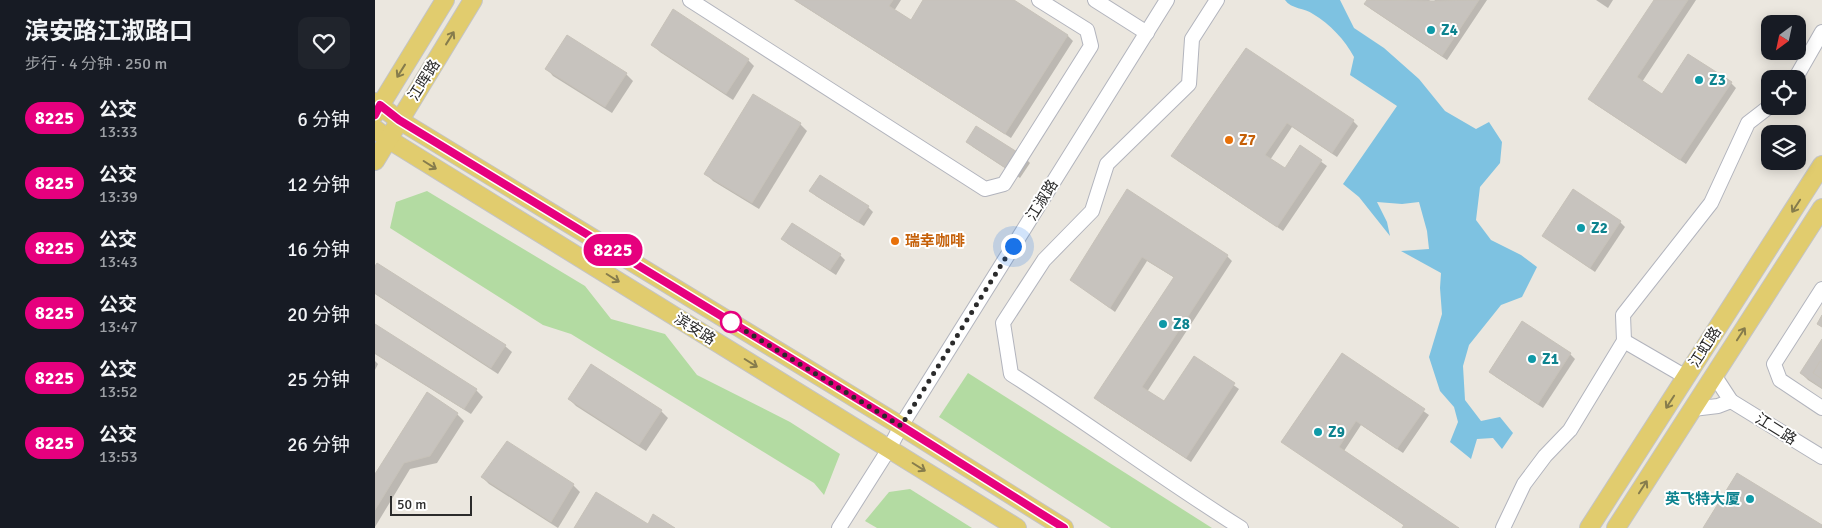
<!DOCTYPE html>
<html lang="zh">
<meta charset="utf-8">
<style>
body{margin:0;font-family:Signika,"Noto Sans SC",sans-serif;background:#20242c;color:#f1f3f6;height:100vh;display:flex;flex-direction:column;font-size:19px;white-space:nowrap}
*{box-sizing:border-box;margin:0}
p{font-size:16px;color:#9ea1a6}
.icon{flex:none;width:28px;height:28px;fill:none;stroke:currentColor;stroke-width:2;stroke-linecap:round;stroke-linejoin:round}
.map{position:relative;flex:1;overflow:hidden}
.panel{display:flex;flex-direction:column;background:#171b24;width:375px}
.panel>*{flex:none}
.badge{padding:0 10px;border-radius:16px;font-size:18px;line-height:32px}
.needle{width:32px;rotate:213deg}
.buttons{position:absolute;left:1386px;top:15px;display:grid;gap:10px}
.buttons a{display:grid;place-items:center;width:45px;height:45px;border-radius:10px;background:#171b24;box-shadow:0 2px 12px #0003;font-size:25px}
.scale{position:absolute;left:15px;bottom:12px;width:82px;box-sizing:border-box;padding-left:5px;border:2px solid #2b2b2b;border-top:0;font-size:14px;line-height:18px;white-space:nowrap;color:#2b2b2b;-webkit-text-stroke:4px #fff;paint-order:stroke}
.you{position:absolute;width:25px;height:25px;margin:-12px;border:4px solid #fff;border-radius:50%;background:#1a73e8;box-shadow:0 0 0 8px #1a73e833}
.map>.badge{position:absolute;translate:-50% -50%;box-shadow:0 0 0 2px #fff}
.round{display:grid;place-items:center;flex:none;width:52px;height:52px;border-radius:10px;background:#20242c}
.head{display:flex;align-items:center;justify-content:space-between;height:85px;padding:0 25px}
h1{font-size:24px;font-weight:700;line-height:38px}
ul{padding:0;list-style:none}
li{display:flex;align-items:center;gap:15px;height:65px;padding:0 25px}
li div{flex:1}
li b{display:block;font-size:19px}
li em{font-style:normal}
li .badge{min-width:55px;font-weight:700;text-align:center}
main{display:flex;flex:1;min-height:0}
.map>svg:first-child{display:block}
.green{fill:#b3dba2}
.water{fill:#7ec2e1}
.shadow{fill:#0003}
.building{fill:#c7c3be;stroke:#c7c2b9}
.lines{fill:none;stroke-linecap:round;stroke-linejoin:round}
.minor-casing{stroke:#b2b4bd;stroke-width:16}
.major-casing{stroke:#c4c4c4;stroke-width:20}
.minor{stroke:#fff;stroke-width:14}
.major{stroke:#e1cc6e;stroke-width:18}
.oneway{stroke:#867c4c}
.line-casing{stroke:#fff;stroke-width:11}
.line{stroke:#e6007e;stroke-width:8}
.walk{stroke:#2b2b2b;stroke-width:5;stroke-dasharray:0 9}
.culture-dot{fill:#0f9aa8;stroke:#fff;stroke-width:2}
.food-dot{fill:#e8710a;stroke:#fff;stroke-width:2}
.stop-dot{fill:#fff;stroke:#e6007e;stroke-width:2.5}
.labels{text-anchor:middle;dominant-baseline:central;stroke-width:4;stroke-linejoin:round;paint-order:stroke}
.culture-label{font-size:15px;font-weight:bold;fill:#0d838f;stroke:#fff;text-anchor:start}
.street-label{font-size:15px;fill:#2b2b2b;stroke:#fff}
.food-label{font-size:15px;font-weight:bold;fill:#c56008;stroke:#fff;text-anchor:start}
</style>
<main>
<section class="panel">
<div class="head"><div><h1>滨安路江淑路口</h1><p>步行 · 4 分钟 · 250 m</p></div><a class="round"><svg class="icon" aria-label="heart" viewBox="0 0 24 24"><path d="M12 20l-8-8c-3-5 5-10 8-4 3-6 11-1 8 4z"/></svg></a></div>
<ul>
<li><span class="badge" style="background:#e6007e;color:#fff">8225</span><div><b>公交</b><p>13:33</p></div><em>6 分钟</em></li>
<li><span class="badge" style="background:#e6007e;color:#fff">8225</span><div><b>公交</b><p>13:39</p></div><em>12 分钟</em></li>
<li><span class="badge" style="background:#e6007e;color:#fff">8225</span><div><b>公交</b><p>13:43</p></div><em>16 分钟</em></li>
<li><span class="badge" style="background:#e6007e;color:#fff">8225</span><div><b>公交</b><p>13:47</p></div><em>20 分钟</em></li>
<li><span class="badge" style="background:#e6007e;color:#fff">8225</span><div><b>公交</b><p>13:52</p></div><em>25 分钟</em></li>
<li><span class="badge" style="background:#e6007e;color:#fff">8225</span><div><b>公交</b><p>13:53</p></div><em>26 分钟</em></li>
</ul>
</section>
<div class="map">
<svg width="1447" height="528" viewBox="0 0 1447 528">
<rect width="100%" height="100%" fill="#ebe7df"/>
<g class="green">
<path d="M 52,191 L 210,286 L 236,319 L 290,334 L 322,375 L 415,422 L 465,454 L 449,495 L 439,483 L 196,334 L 168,325 L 15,228 L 21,202 Z"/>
<path d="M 593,373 L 837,528 L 736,528 L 564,417 Z"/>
<path d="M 535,489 L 597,528 L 502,528 L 490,521 L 514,492 Z"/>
</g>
<path class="water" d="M 910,0 L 965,0 L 979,28 L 1009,48 L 1044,79 L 1070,111 L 1101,129 L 1114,122 L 1127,142 L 1125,163 L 1105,187 L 1101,220 L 1116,240 L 1146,255 L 1162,267 L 1147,297 L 1126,305 L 1094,345 L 1088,366 L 1090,400 L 1106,421 L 1125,417 L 1138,433 L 1127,449 L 1118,438 L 1102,439 L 1096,459 L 1075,442 L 1083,422 L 1079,407 L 1065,391 L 1054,357 L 1067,314 L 1065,288 L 1066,273 L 1026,251 L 1054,249 L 1052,231 L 1044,202 L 1027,204 L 1002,202 L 1012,222 L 1015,236 L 984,197 L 968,184 L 1022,106 L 975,75 L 979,57 C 970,40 955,24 938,14 C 930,8 916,9 910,0 Z"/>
<g class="shadow">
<path d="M 419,0 L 526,0 L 519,11 L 536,22 L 550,0 L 637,0 L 693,36 L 698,41 L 636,138 Z"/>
<path d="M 994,0 L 1054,0 L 1058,3 L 1060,0 L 1112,0 L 1072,60 L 996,9 L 991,4 Z"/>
<path d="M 1221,0 L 1238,0 L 1233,8 Z"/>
<path d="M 1281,0 L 1321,0 L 1267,82 L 1287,95 L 1356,83 L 1361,88 L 1311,164 L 1220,104 Z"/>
<path d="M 278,45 L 373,60 L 379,66 L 358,100 L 285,52 Z"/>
<path d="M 871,49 L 978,121 L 983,126 L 962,157 L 917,127 L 895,160 L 910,170 L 926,147 L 952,166 L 908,231 L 803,161 L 798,156 Z"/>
<path d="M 172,69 L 251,74 L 258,81 L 237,113 L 178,76 Z"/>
<path d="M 379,96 L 425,124 L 432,131 L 384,209 L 338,181 L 331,174 Z"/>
<path d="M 593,142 L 650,158 L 655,163 L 645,178 L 598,147 Z"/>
<path d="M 436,191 L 493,207 L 498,212 L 489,226 L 441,196 Z"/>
<path d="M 752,191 L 852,256 L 857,261 L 772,392 L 789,403 L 819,357 L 864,389 L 816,462 L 726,403 L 721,398 L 800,278 L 772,261 L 740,312 L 697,280 Z"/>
<path d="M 1245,222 L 1250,227 L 1220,272 L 1168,236 Z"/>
<path d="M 408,239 L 465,255 L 470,260 L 461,275 L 413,244 Z"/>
<path d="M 0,269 L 130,346 L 137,352 L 123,374 L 0,294 Z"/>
<path d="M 0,325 L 101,390 L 108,397 L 96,414 L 0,354 Z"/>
<path d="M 1447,341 L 1447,389 L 1433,380 L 1426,373 Z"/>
<path d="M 967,354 L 1054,415 L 1028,453 L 986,425 L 969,451 L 1082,528 L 1028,528 L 1030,526 L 907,442 Z"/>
<path d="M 1195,354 L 1200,359 L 1168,408 L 1121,377 L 1116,372 Z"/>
<path d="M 0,361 L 3,364 L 0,370 Z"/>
<path d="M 194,399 L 286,411 L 293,418 L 271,451 L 201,406 Z"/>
<path d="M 82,414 L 89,421 L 62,463 L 35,469 L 0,527 L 0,476 Z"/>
<path d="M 107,477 L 198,485 L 205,492 L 183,528 L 114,484 Z"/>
</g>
<g class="building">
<path d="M 420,0 L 518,0 L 514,6 L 536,20 L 548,0 L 639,0 L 693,35 L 630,134 Z"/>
<path d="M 992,0 L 1058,1 L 1104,0 L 1067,56 L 989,4 Z"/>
<path d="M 1279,0 L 1313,0 L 1262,77 L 1287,94 L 1313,54 L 1357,82 L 1305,160 L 1213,99 Z"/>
<path d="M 298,9 L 374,59 L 351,94 L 276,45 Z"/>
<path d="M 192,35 L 252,73 L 230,107 L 170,69 Z"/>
<path d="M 871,48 L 979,120 L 957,153 L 912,123 L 890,155 L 910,168 L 925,145 L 947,160 L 902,227 L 796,156 Z"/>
<path d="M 378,94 L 426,123 L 377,203 L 329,174 Z"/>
<path d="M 601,126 L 650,157 L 640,174 L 591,142 Z"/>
<path d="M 445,175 L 494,206 L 483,222 L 434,191 Z"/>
<path d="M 752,189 L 853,255 L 767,387 L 789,401 L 819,356 L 860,383 L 811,458 L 719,398 L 799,277 L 767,257 L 735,308 L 695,280 Z"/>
<path d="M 1198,189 L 1246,221 L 1215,268 L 1167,236 Z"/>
<path d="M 417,223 L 466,254 L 455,270 L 406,239 Z"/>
<path d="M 2,263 L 131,345 L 116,368 L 0,293 L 0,266 Z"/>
<path d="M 1447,315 L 1447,327 L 1442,324 Z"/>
<path d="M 1147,321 L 1196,353 L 1163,404 L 1114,372 Z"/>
<path d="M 0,324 L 102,389 L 89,409 L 0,353 Z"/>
<path d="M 1447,339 L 1447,388 L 1425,373 Z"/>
<path d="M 967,353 L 1050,409 L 1022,449 L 981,421 L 964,447 L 1084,528 L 1027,528 L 1029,525 L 906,442 Z"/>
<path d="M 1445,361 L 1447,362 L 1447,379 L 1438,373 Z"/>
<path d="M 216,364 L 287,410 L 264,445 L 193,399 Z"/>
<path d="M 52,392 L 83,413 L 55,456 L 29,463 L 0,510 L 0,474 Z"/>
<path d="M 132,441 L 199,484 L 176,522 L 106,477 Z"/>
<path d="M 1362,473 L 1447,525 L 1447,528 L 1328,528 Z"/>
<path d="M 221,492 L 273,524 L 278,514 L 300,528 L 199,528 Z"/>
</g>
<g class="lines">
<defs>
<g id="minor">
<path d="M 315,0 L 610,189 L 629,184 L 716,46 L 712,30 L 664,0"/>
<path d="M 720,0 L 772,33"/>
<path d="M 842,0 L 817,39 L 814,84 L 732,164 L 717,211 L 669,260 L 628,323 L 636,374 C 714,424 788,479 866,528"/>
<path d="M 1420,79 L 1447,32"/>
<path d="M 1447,289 L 1399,364 L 1405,380 L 1447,408"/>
<path d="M 1249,341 L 1311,377"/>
<path d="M 1339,375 L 1356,401 L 1447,457"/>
<path d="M 1318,409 L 1343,406 L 1356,401"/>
<path d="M 464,528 L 514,449 L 526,426 L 792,0"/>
<path d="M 1128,528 L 1149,484 L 1170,456 L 1195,430 L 1249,341 L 1248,315 L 1336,203 L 1373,123 L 1395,106"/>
</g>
<g id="major">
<path d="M 0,102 L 24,120 L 526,426 L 689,528"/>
<path d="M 0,114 L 70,0"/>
<path d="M 0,129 L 13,139 L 642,528"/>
<path d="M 0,161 L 98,0"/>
<path d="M 1214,528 L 1447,165"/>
<path d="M 1241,528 L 1447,208"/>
</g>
</defs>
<use href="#minor" class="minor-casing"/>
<use href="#major" class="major-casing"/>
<use href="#minor" class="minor"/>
<use href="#major" class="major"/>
</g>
<defs><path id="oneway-shaft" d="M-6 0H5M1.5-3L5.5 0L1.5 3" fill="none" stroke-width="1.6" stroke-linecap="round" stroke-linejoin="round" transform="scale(1.25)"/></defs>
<g class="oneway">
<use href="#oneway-shaft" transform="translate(75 38) rotate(-58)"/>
<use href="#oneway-shaft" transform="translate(26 71) rotate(122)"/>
<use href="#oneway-shaft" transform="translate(55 165) rotate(32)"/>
<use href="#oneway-shaft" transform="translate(1421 206) rotate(123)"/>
<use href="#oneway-shaft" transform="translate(238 278) rotate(32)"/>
<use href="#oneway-shaft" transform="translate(1366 334) rotate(-57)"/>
<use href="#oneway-shaft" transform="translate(376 363) rotate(32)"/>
<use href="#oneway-shaft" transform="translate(1295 402) rotate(123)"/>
<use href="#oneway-shaft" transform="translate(544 467) rotate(32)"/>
<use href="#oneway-shaft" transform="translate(1268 487) rotate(-57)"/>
</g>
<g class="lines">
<defs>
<path id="line" d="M 0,115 L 5,105 L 24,120 L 509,415 L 689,528"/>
</defs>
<use href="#line" class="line-casing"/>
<use href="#line" class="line"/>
<path class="walk" d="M 356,322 L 526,426 L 638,246"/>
</g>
<g class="culture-dot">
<circle cx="1056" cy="30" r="5"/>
<circle cx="1324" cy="80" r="5"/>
<circle cx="1206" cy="228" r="5"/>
<circle cx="788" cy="324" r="5"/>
<circle cx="1157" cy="359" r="5"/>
<circle cx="943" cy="432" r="5"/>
<circle cx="1375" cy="499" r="5"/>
</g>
<g class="food-dot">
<circle cx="854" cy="140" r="5"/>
<circle cx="520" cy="241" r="5"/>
</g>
<circle class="stop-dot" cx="356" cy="322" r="10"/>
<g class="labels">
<g class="culture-label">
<text x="1066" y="30">Z4</text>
<text x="1334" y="80">Z3</text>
<text x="1216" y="228">Z2</text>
<text x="798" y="324">Z8</text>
<text x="1167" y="359">Z1</text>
<text x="953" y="432">Z9</text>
<text x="1365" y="499" text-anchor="end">英飞特大厦</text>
</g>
<g class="street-label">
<text transform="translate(49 80) rotate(-58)">江晖路</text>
<text transform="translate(667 200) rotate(-58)">江淑路</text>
<text transform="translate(320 329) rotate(32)">滨安路</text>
<text transform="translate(1330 347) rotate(-57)">江虹路</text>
<text transform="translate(1401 429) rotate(32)">江二路</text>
</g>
<g class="food-label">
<text x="864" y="140">Z7</text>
<text x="530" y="241">瑞幸咖啡</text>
</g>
</g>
</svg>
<div class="buttons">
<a><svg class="needle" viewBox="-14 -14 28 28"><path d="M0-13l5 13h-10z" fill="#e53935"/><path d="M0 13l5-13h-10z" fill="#9ea1a6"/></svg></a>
<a><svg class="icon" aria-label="locate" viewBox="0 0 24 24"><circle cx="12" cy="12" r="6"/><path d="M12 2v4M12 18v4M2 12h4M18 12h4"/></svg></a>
<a><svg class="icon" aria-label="layers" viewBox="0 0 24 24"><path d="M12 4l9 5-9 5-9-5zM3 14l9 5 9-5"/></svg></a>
</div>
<div class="scale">50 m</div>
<div class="you" style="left:638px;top:246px"></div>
<b class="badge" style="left:238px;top:250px;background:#e6007e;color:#fff">8225</b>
</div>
</main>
